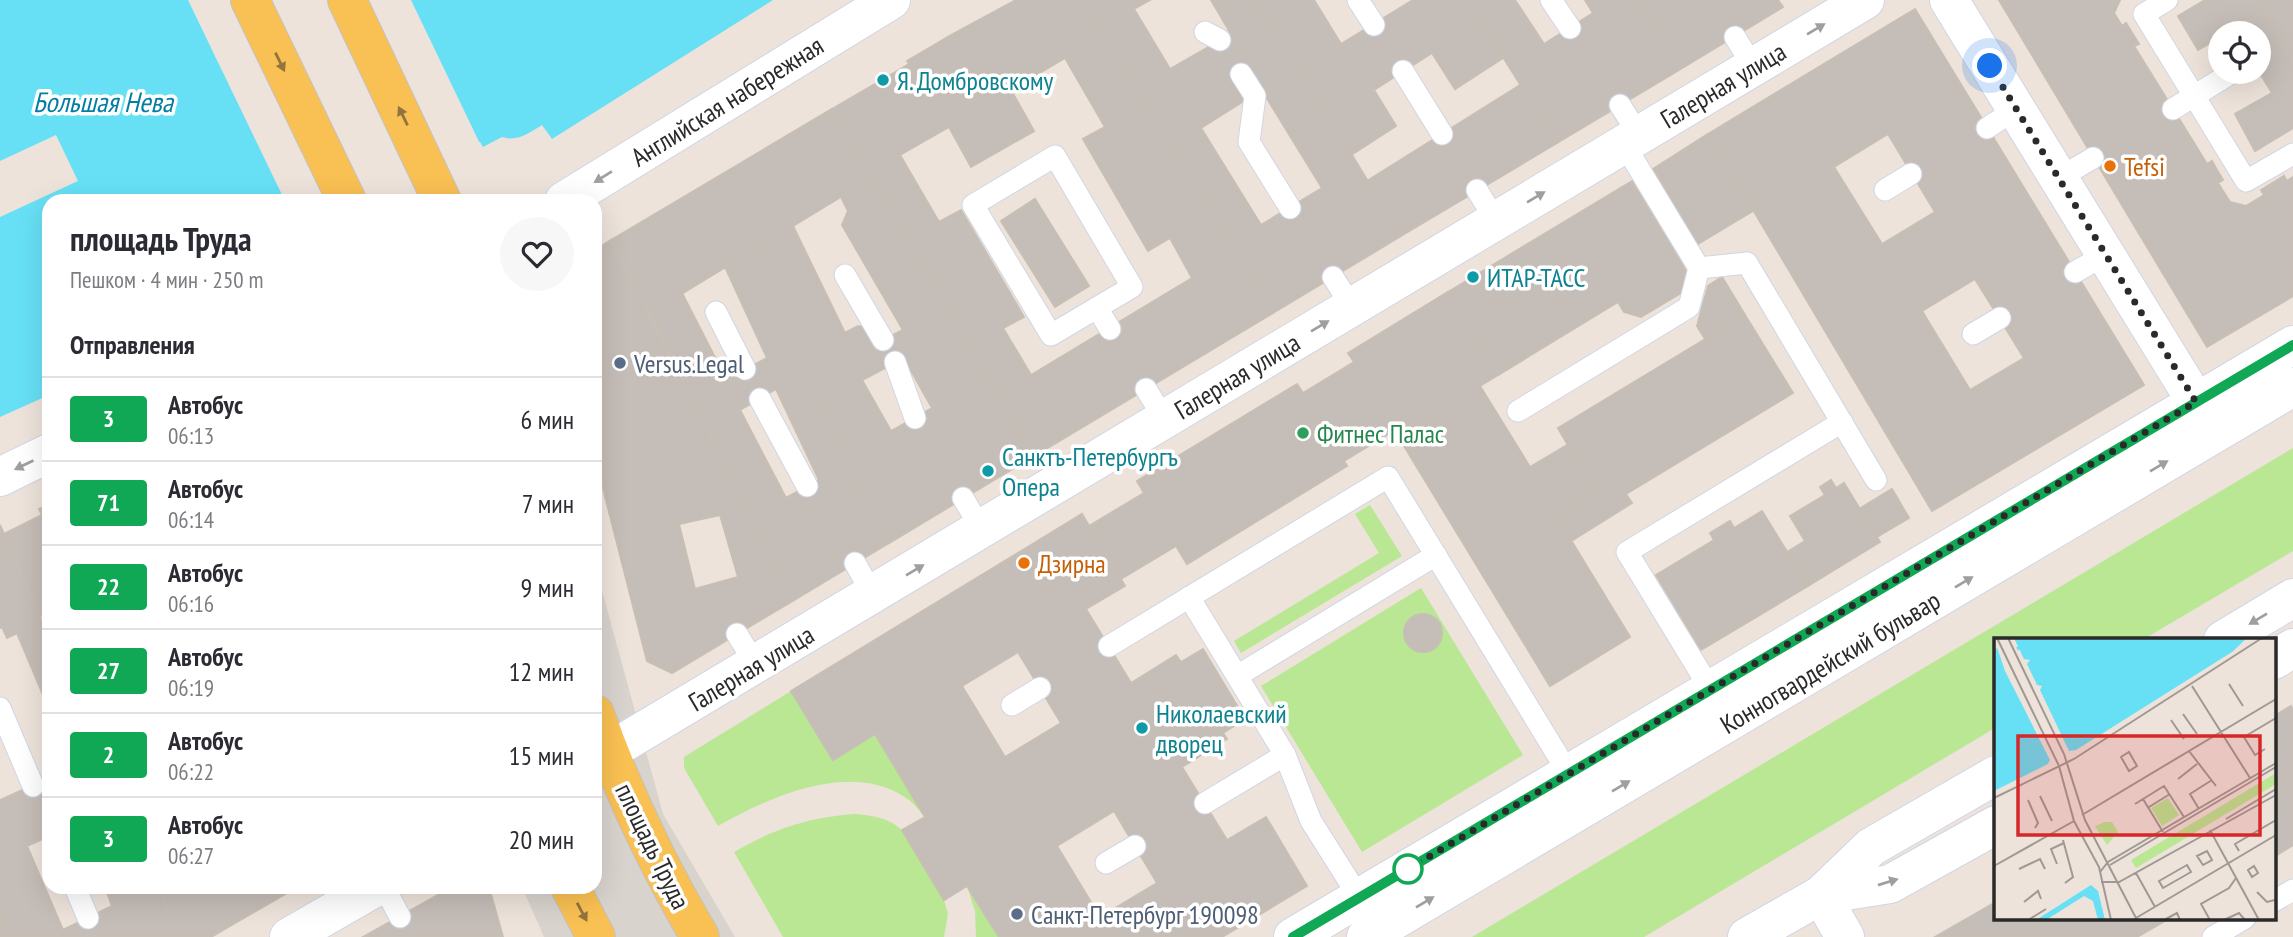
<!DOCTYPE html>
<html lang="ru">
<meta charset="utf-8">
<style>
body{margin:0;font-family:"PT Sans Narrow",sans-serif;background:#f7f7f7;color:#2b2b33;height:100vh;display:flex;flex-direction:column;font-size:26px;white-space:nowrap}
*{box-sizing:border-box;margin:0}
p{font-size:23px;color:#7c7c81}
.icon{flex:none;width:38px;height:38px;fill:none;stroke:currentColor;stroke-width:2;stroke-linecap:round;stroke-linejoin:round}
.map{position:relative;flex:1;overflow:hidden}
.panel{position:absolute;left:42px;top:194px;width:560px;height:700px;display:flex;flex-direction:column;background:#fff;border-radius:21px;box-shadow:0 7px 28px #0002}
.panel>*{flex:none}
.badge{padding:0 14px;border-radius:5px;font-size:24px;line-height:46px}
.controls{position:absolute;left:2208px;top:21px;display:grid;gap:14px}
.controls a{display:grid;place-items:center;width:63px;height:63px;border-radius:50%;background:#fff;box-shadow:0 7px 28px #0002;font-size:35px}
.you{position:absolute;width:35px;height:35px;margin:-18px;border:5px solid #fff;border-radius:50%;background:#1a73e8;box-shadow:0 0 0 10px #1a73e833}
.map>.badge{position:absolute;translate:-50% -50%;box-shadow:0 0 0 4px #fff}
h2{padding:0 28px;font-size:26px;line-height:63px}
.round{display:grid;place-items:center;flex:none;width:74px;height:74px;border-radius:37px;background:#f7f7f7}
.headline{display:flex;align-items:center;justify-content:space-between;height:119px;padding:0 28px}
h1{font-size:33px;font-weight:700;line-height:52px}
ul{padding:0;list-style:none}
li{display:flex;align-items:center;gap:21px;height:84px;padding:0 28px;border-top:2px solid #e1e1e2}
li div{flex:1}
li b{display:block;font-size:26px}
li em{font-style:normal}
li .badge{min-width:77px;font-weight:700;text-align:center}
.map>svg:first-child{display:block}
.green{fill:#b9e793}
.plaza{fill:#d9d3ce}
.water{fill:#67e0f6}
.pier{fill:#ede3db}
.building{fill:#c5bdb7;stroke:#c8bfb4;stroke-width:2;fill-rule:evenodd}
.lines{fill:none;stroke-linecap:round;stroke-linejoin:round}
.service-casing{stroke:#d0d6e4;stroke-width:23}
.minor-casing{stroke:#d0d6e4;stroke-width:40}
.tertiary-casing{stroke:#d0d6e4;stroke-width:40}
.secondary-casing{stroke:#d0d6e4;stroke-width:40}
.primary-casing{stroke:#c3c3c3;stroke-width:40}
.service{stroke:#fff;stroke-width:21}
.minor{stroke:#fff;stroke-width:38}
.tertiary{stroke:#fff;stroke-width:38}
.secondary{stroke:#fff;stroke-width:38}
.primary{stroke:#f9c053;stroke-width:38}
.oneway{fill:#9f9f9f}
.oneway2{fill:#92753e}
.line-casing{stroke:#fff;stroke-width:16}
.line{stroke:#10a855;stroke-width:10}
.walk{stroke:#2a2a2a;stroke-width:7;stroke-dasharray:0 12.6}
.culture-dot{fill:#0f9aa8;stroke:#fff;stroke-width:2.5}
.food-dot{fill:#e8710a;stroke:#fff;stroke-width:2.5}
.service-dot{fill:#5c6f8a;stroke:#fff;stroke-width:2.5}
.leisure-dot{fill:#2e9e5b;stroke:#fff;stroke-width:2.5}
.stop-dot{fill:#fff;stroke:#10a855;stroke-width:3.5}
.labels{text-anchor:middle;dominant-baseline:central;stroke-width:7;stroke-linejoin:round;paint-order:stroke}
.culture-label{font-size:26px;fill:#0d838f;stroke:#fff;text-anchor:start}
.street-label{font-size:26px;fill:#2a2a2a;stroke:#fff}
.food-label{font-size:26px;fill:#c56008;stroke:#fff;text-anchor:start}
.service-label{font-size:26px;fill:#4e5e75;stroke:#fff;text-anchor:start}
.leisure-label{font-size:26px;fill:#27864d;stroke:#fff;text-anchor:start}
.water-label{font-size:28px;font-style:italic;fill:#057ea3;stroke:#fff}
.inset-river{fill:none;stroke:#67e0f6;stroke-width:3.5}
.inset-road{fill:none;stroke:#9f9994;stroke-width:2}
.view{fill:#d62828;fill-opacity:0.15;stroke:#d62828;stroke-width:3.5}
.inset-edge{fill:none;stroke:#2a2a2a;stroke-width:3.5}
</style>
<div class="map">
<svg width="2293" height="937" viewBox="0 0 2293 937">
<rect width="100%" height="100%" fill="#ede3db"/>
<g class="green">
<path d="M 2293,448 L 2293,551 L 2144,639 L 1996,640 L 1995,728 L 1644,937 L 1472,937 Z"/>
<path d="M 1370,505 L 1402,556 L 1241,653 L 1234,641 L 1379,553 L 1355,514 Z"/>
<path d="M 1421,588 L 1523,755 L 1362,852 L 1261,686 Z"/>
<path d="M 791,691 L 833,760 L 875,734 L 925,817 C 919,810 913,802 906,798 C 851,760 769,797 718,826 L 684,768 L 684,757 Z"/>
<path d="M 855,814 C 874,816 887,817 902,830 L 944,900 L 948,914 L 944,937 L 783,937 L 734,852 C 776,828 807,818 855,814 Z"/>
<path d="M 967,886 L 999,937 L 976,937 L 975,911 Z"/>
</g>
<path class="plaza" d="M 595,565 L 663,814 L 735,937 L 544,937 L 522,887 L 595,887 Z"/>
<path class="water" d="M 0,0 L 289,0 L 208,40 L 216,58 L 334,0 L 773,0 L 552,139 L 542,125 C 529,133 518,142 502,137 L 483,147 L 480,142 L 358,201 L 49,201 L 49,395 L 0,417 Z"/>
<g class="pier">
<path d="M 188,0 L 293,0 L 291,3 L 212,42 L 217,53 L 326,0 L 411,0 L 483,150 L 479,146 L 366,201 L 285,201 Z"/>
<path d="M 56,135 L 78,181 L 0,217 L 0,161 Z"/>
</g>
<g class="building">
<path d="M 1016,0 L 1084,0 L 1273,313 L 1034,456 L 832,109 L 909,64 L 907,61 L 951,35 ZM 1065,58 L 1105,127 L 1083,139 L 1148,251 L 1170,238 L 1192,278 L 1031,375 L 1003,328 L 1024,317 L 961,210 L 939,222 L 900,155 L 949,127 L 971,167 L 1034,131 L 1011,90 Z"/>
<path d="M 1084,0 L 1150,0 L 1134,9 L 1170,69 L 1231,34 L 1211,0 L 1258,0 L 1401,236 L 1273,313 ZM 1249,69 L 1322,188 L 1261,225 L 1201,128 L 1247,99 Z"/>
<path d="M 1258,0 L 1314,0 L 1341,44 L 1413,0 L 1467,0 L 1503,58 L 1455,89 L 1432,53 L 1374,90 L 1396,126 L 1351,155 Z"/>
<path d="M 1467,0 L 1515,0 L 1544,44 L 1593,13 L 1585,0 L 1639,0 L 1684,67 L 1557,143 Z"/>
<path d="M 1639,0 L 1778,0 L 1783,7 L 1684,67 Z"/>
<path d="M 1999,0 L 2120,0 L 2114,13 L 2122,26 L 2126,23 L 2139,44 L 2134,46 L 2207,164 L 2212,161 L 2217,170 L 2223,180 L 2218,183 L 2230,202 L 2246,206 L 2264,195 L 2261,190 L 2284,176 L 2287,181 L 2293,177 L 2293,296 L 2207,347 Z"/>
<path d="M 2205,0 L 2293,0 L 2293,61 L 2264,12 L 2227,33 L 2221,33 L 2221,37 L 2198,50 L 2178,16 Z"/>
<path d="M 1915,9 L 2144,385 L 1932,511 L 1708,134 ZM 1888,134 L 1935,212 L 1882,244 L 1834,167 ZM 1975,279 L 2024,358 L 1970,390 L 1922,311 Z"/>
<path d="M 2264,12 L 2293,61 L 2293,81 L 2272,93 L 2259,72 L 2259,33 L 2236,33 L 2234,29 Z"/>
<path d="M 2293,81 L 2293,128 L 2255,151 L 2235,114 Z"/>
<path d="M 1520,85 L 1557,143 L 1401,236 L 1367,181 Z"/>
<path d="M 832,109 L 872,178 L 650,313 L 611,240 Z"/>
<path d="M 1708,134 L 1753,211 L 1698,244 L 1653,169 Z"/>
<path d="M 872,178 L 1034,456 L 889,543 L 866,503 L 761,245 L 793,226 L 845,333 L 858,326 L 868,328 L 877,343 L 903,330 L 842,225 L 848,211 L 841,197 ZM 904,358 L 932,408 L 891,431 L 862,380 Z"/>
<path d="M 1632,181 L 1688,274 L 1684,291 L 1641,317 L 1624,312 L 1618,302 L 1498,375 L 1448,292 Z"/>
<path d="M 1035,199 L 1089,286 L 1055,307 L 1001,221 Z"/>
<path d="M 611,240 L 794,600 L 672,673 L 647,661 L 595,457 L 595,250 ZM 720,515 L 738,577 L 695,589 L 679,524 Z"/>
<path d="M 761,245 L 866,503 L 889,543 L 794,600 L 650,313 L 682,293 L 726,379 L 767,358 L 725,267 ZM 776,389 L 819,480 L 786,498 L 740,410 Z"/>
<path d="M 1722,277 L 1745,315 L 1705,339 L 1697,326 L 1708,286 Z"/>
<path d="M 1448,292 L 1498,375 L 1398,436 L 1395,430 L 1344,461 L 1347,466 L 1187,564 L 1176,546 L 1121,579 L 1089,526 L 1144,493 L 1137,481 L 1297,384 L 1303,393 L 1354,362 L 1348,353 Z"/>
<path d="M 1745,315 L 1793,393 L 1626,494 L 1632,503 L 1571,541 L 1555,514 L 1594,490 L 1558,428 Z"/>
<path d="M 1480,386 L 1530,467 L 1567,445 L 1594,490 L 1555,514 L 1630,637 L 1550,686 L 1398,436 Z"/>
<path d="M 1831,480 L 1836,488 L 1844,483 L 1880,542 L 1808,586 L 1787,552 L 1805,541 L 1790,516 L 1825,495 L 1820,487 Z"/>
<path d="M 1892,489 L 1909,518 L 1877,537 L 1859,509 Z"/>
<path d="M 49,505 L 49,612 L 39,617 L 4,534 L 42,515 L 39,509 Z"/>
<path d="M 1762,511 L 1808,586 L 1701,650 L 1656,575 L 1714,540 L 1710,533 L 1730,521 L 1734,528 Z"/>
<path d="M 1082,514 L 1125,586 L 1086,609 L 1131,683 L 1176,655 L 1181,662 L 1203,649 L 1245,719 L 1223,733 L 1227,739 L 1182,767 L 1227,840 L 1266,817 L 1307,886 L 1222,937 L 999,937 L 967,886 L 944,900 L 902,830 L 925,817 L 875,734 L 833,760 L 791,691 ZM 1018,652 L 1061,723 L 1005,757 L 962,686 ZM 1114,811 L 1157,883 L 1100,917 L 1057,846 Z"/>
<path d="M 0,525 L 49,638 L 49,709 L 17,633 L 7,638 L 2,627 L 0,628 Z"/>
<circle cx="1423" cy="633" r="19"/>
<path d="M 2291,706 L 2293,710 L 2293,845 L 2274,857 L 2274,716 Z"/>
<path d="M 49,778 L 49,836 L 27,846 L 63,930 L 112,906 L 105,887 L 158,887 L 181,937 L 10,937 L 0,915 L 0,800 Z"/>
<path d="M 158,887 L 291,887 L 292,890 L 211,937 L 181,937 Z"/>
<path d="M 452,887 L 489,887 L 503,937 L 363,937 Z"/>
<path d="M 1996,902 L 1996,918 L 2170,918 L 2137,937 L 1935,937 Z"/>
<path d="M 0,915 L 10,937 L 0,937 Z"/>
</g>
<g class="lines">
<defs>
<g id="service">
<path d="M 1358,0 L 1374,25"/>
<path d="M 1551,0 L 1570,28"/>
<path d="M 2167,0 L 2144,14 L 2246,181 L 2293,154"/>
<path d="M 1205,32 L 1220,40"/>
<path d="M 1735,37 L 1753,66"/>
<path d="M 1403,71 L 1442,134"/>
<path d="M 1241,74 L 1255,96 L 1249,142 L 1290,208"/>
<path d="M 1620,105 L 1639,135"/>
<path d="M 2173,109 L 2233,72"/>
<path d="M 1987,128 L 2016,109"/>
<path d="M 1624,144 L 1699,268 L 1747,263 L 1876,480"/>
<path d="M 1055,156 L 1132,287 L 1051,335 L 973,205 Z"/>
<path d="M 2059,178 L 2093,158"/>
<path d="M 1477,190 L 1496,221"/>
<path d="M 1885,190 L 1911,174"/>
<path d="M 2075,272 L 2105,255"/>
<path d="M 845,275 L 883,340"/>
<path d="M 1333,277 L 1352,307"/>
<path d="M 1097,308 L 1110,329"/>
<path d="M 716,312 L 745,369"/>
<path d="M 1973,334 L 2000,318"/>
<path d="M 895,362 L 915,418"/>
<path d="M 1146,389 L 1165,420"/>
<path d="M 760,399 L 807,486"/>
<path d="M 1518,411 L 1689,307 L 1699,268"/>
<path d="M 963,498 L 982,530"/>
<path d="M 855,563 L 873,595"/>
<path d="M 1189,597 L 1285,755 L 1311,821 L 1364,905"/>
<path d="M 737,634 L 756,665"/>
<path d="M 1109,646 L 1388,477 L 1569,774"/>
<path d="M 1237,676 L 1436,555"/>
<path d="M 1714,695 L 1627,552 L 1842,422"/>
<path d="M 1012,705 L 1040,688"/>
<path d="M 0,708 L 33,786"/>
<path d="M 1205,803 L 1285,755"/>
<path d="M 1106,863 L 1135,846"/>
<path d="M 75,887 L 88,918"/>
<path d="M 384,887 L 400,917"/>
<path d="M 2274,901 L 2293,890"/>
<path d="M 2213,937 L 2245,918"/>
</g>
<g id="minor">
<path d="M 1949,0 L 2214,431"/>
<path d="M 608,752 L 1865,0"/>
<path d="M 289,937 L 376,887"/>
<path d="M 1366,937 L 2293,387"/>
</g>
<g id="tertiary">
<path d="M 2223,640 L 2293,598"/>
<path d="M 1293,937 L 2293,345"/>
<path d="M 1845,937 L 1821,895 L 1871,847 L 1996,775"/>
</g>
<g id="secondary">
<path d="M 564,201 L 891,0"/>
<path d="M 0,477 L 49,453"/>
<path d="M 2274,660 L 2293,648"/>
<path d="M 1747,937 L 1821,895 L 1890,884 L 1996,825"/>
</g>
<g id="primary">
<path d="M 250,0 L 347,201"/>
<path d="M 347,0 L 442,201"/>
<path d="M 595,714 C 623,792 658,866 700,937"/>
<path d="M 570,887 L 596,937"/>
</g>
</defs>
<use href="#service" class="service-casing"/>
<use href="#minor" class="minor-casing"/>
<use href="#tertiary" class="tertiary-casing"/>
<use href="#secondary" class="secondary-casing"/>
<use href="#primary" class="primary-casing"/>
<use href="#service" class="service"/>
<use href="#minor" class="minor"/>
<use href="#tertiary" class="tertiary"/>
<use href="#secondary" class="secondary"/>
<use href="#primary" class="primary"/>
</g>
<defs><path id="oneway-solid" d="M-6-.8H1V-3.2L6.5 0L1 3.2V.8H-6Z" transform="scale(1.75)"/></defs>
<g class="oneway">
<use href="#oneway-solid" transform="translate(1816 29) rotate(-31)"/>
<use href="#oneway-solid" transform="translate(603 177) rotate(148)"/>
<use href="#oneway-solid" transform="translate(1536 197) rotate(-31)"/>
<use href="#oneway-solid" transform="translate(1320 326) rotate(-31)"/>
<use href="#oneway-solid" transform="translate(24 465) rotate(154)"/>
<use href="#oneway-solid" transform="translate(2159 466) rotate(-31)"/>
<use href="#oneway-solid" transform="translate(915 570) rotate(-31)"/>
<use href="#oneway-solid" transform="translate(1964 582) rotate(-31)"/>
<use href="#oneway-solid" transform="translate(2258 619) rotate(149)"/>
<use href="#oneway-solid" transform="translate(1621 786) rotate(-31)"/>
<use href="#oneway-solid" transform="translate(1888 882) rotate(-17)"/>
<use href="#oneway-solid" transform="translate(1425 902) rotate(-31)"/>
</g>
<g class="oneway2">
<use href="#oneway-solid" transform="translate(280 62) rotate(64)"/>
<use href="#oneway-solid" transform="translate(403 116) rotate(-116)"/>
<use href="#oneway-solid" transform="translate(582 912) rotate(62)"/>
</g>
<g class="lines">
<defs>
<path id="line" d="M 1293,937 L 2293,345"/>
</defs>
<use href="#line" class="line-casing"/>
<use href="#line" class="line"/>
<path class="walk" d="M 1408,869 L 2196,402 L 1990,66"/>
</g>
<g class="culture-dot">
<circle cx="883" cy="80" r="7"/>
<circle cx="1473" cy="277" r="7"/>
<circle cx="988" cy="471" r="7"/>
<circle cx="1142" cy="728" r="7"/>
</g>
<g class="food-dot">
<circle cx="2110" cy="166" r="7"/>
<circle cx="1024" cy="563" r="7"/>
</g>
<g class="service-dot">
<circle cx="620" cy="363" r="7"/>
<circle cx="1017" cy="914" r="7"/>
</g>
<circle class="leisure-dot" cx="1303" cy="433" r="7"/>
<circle class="stop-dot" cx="1408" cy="869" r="14"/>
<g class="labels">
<g class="culture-label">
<text x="897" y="80">Я. Домбровскому</text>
<text x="1487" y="277">ИТАР-ТАСС</text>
<text x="1002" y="456">Санктъ-Петербургъ<tspan x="1002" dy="30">Опера</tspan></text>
<text x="1156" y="713">Николаевский<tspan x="1156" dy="30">дворец</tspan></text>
</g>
<g class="street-label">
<text transform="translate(1723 85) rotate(-31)">Галерная улица</text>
<text transform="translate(727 101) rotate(-32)">Английская набережная</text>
<text transform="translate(1237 376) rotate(-31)">Галерная улица</text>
<text transform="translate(1830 662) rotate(-31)">Конногвардейский бульвар</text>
<text transform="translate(751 668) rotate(-31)">Галерная улица</text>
<text transform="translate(653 846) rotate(64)">площадь Труда</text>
</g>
<g class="food-label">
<text x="2124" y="166">Tefsi</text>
<text x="1038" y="563">Дзирна</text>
</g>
<g class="service-label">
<text x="634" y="363">Versus.Legal</text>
<text x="1031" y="914">Санкт-Петербург 190098</text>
</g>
<g class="leisure-label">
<text x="1317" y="433">Фитнес Палас</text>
</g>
<g class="water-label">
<text x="103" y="101">Большая Нева</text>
</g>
</g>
<g transform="translate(1994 638)">
<rect width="282" height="282" fill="#ede3db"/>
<path d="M 282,135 L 282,146 L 142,230 L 137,222 ZM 174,160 L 185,177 L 168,188 L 157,170 ZM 111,184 L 118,184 L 124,194 L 113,207 L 101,188 Z" fill="#b9e793"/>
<path d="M 20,0 L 253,0 L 238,14 L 82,112 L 0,153 L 0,7 L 2,11 ZM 97,247 L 104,253 L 111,282 L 104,282 L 99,263 L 90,258 L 52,282 L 42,282 Z" fill="#67e0f6"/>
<path d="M 0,0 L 20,0 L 30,21 L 36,22 L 33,26 L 43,47 L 48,48 L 46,52 L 75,113 L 82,112 L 53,128 L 56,122 L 11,33 Z" fill="#ede3db"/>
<path class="inset-river" d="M 23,11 L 43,0"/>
<path class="inset-road" d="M 3,0 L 65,128 L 80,183 L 105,229 L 117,282M 14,0 L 70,116 L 91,182 L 143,282M 235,46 L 249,68M 198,48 L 256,140M 189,76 L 203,96M 177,82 L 190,101M 271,111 L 261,117 L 250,99 L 282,80M 195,113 L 222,148M 135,114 L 143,128 L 135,133 L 127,119 ZM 184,141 L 203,126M 46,158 L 58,183M 0,160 L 80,121 L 268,0M 149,161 L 169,194M 34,162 L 44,185 L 41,190M 141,166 L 170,148 L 190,179M 155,169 L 176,156M 205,171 L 196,156 L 218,142M 88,177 L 282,61M 232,181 L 282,151M 216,192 L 265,282M 69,202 L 79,239 L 71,245M 213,213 L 218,222 L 209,227 L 203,218 ZM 245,213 L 241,206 L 282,182M 63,226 L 57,211 L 70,205M 116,227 L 282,129M 193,227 L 197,234 L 169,250 L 165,243 ZM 0,228 L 80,183M 260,228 L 264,235 L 258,239 L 254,232 ZM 25,231 L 46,221 L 51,231M 106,234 L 114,224 L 282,125M 142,235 L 161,269M 107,244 L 125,244 L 282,157M 263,254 L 273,264 L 281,262M 30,264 L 44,253 L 47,261M 142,280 L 282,197M 34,282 L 52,271M 170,282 L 183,275 L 186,282M 216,282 L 207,266 L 235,250 L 242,240M 230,282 L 245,275 L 251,282"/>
<path class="view" d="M 24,98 L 266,98 L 266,197 L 24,197 Z"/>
<rect width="282" height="282" class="inset-edge"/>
</g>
</svg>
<div class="controls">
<a><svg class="icon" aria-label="locate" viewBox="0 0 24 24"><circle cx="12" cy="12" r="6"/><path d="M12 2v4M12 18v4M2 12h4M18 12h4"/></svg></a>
</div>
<div class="you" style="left:1990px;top:66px"></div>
<section class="panel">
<div class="headline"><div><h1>площадь Труда</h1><p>Пешком · 4 мин · 250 m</p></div><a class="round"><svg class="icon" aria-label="heart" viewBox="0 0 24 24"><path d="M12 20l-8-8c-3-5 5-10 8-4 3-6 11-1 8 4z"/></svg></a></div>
<h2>Отправления</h2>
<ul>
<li><span class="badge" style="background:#10a855;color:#fff">3</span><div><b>Автобус</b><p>06:13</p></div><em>6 мин</em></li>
<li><span class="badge" style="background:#10a855;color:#fff">71</span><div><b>Автобус</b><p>06:14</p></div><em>7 мин</em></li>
<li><span class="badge" style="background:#10a855;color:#fff">22</span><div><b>Автобус</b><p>06:16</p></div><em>9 мин</em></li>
<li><span class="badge" style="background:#10a855;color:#fff">27</span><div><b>Автобус</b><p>06:19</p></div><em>12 мин</em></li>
<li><span class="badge" style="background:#10a855;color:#fff">2</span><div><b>Автобус</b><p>06:22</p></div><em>15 мин</em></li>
<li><span class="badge" style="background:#10a855;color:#fff">3</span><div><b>Автобус</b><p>06:27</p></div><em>20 мин</em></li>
</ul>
</section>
</div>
